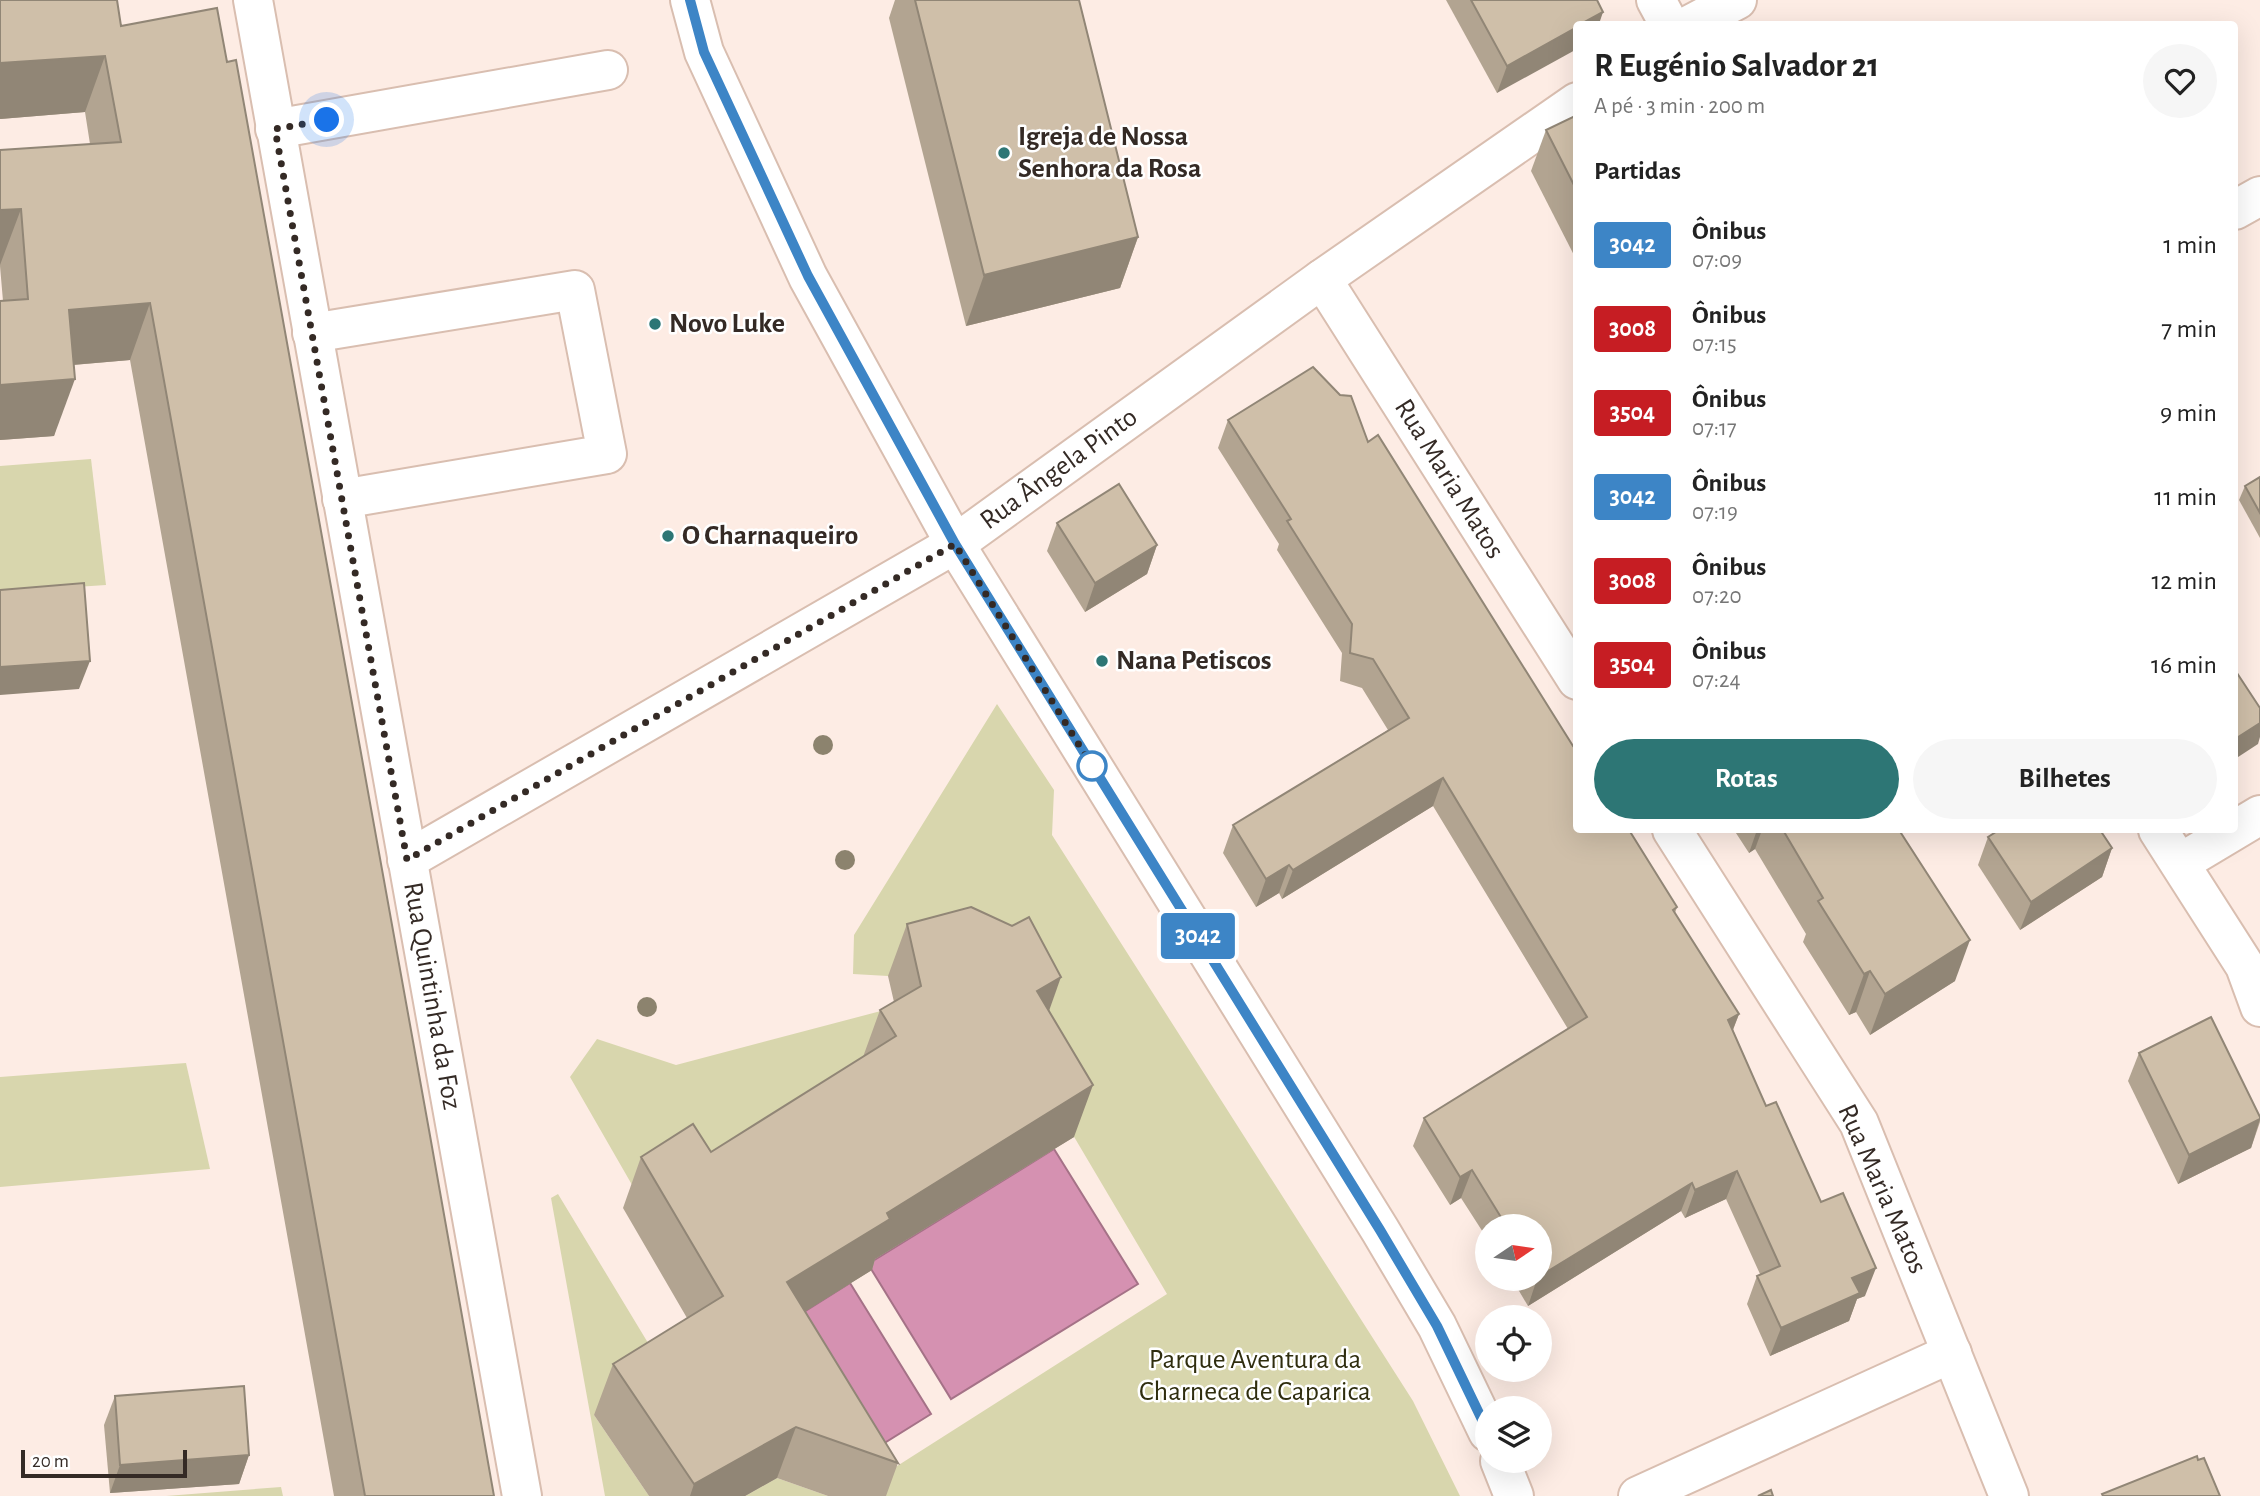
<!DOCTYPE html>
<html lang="pt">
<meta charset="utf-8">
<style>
body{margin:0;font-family:"Alegreya Sans",sans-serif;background:#f6f6f6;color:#222;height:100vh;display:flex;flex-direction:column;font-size:26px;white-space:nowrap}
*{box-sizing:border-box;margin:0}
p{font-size:23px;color:#767676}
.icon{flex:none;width:38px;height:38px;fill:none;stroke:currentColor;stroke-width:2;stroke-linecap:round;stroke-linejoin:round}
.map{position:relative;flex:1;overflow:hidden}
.panel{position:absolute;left:1573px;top:21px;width:665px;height:812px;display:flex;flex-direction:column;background:#fff;border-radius:7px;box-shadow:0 7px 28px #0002}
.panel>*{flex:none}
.badge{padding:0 14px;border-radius:5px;font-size:24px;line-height:46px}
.needle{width:46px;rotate:77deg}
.tools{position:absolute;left:1475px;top:1214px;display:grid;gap:14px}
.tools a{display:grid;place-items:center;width:77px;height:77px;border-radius:50%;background:#fff;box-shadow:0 7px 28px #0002;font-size:35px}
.scale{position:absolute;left:21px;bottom:18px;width:166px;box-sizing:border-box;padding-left:7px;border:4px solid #342a25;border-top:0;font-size:19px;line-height:24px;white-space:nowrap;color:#342a25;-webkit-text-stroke:5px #fff;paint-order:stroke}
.you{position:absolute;width:35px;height:35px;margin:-18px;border:5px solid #fff;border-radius:50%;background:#1a73e8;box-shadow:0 0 0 10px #1a73e833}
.map>.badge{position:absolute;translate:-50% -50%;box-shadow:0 0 0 4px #fff}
h2{padding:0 21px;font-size:26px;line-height:63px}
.round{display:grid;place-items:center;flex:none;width:74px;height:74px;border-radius:37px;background:#f6f6f6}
.head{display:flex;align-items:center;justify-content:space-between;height:119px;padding:0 21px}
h1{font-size:33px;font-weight:700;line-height:52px}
.primary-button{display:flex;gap:14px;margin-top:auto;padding:14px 21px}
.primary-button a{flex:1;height:80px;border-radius:42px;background:#2d7675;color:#fff;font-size:28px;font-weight:700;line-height:80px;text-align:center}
.primary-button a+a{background:#f6f6f6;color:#222}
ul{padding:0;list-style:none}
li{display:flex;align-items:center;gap:21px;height:84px;padding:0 21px}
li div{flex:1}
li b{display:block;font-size:26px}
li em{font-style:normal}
li .badge{min-width:77px;font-weight:700;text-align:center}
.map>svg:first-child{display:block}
.green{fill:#d8d6ad}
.water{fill:#d591b1;stroke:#a57287;stroke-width:2}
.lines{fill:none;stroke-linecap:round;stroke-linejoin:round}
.minor-casing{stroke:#d9beb0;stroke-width:42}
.tertiary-casing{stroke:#d9beb0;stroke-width:42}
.minor{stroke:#fff;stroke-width:38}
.tertiary{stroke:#fff;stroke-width:38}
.tree{fill:#8c836e}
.wall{fill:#b2a491}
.shaded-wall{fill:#918676}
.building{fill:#cfbfa9;stroke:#918676;stroke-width:2}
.line-casing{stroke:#fff;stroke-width:16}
.line{stroke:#3d85c6;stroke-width:10}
.walk{stroke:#342a25;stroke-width:7;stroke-dasharray:0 12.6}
.poi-dot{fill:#2d7675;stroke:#fff;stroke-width:2.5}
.stop-dot{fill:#fff;stroke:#3d85c6;stroke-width:3.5}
.labels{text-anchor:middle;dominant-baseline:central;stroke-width:5;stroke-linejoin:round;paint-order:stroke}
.poi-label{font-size:28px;font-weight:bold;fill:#342a25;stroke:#fff;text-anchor:start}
.street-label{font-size:28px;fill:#342a25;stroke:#fff}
.park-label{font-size:28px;fill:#2f2d0e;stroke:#fff}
</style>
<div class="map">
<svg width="2260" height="1496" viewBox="0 0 2260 1496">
<rect width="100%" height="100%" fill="#fdece4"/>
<g class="green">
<path d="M 91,459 L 106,585 L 0,592 L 0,466 Z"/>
<path d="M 997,704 L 1054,790 L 1052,835 L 1413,1401 L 1460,1496 L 850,1496 L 1167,1294 L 1018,1042 L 953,959 L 888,976 L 853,974 L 854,935 Z"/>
<path d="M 896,1007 L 946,1012 L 639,1197 L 570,1077 L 597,1039 L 676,1065 Z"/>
<path d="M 186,1063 L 210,1169 L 0,1187 L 0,1077 Z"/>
<path d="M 558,1194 L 665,1371 L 594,1415 L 649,1496 L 605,1496 L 551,1198 Z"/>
<path d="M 777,1478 L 828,1496 L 745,1496 Z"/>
<path d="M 281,1487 L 283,1496 L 166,1496 Z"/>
</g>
<g class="water">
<path d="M 1054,1149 L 1138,1284 L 951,1399 L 868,1264 Z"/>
<path d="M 850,1283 L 931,1414 L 849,1465 L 769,1334 Z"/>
</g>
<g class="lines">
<defs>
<g id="minor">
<path d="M 253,0 L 522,1496"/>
<path d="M 1656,0 L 1669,24"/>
<path d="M 1691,24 L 1737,0"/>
<path d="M 275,129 L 608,70"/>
<path d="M 2235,210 L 2260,196"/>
<path d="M 1322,279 L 1577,680"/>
<path d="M 312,333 L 575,290 L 607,454 L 342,499"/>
<path d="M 1672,830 L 1859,1123 L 2009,1496"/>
<path d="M 2158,830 L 2245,966 L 2260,1007"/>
<path d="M 407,860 L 955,544 L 1322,279 L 1577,102"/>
<path d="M 2180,863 L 2260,815"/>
<path d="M 1638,1496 L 1952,1353"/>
</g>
<g id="tertiary">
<path d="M 690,0 L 704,52 L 808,277 L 955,544 L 1380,1230 L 1437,1326 L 1488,1432"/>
<path d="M 1500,1461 L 1514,1496"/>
</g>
</defs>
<use href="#minor" class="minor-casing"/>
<use href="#tertiary" class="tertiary-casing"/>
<use href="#minor" class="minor"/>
<use href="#tertiary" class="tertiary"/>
</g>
<g class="tree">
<circle cx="823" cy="745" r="10"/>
<circle cx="845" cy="860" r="10"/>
<circle cx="647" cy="1007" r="10"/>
</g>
<g class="wall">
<path d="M 895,0 L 1079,0 L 1138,237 L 1120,288 L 966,326 L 889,18 Z"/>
<path d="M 1446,0 L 1597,0 L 1497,93 Z"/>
<path d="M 121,26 L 494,1496 L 334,1496 L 130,360 L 73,365 L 54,436 L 0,440 L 0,301 L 3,301 L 0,266 L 0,150 L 90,144 L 85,112 L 0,119 Z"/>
<path d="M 1577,115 L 1577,261 L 1531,171 L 1546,130 Z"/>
<path d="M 1228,420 L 1368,442 L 1573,746 L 1677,907 L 1675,913 L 1739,1014 L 1733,1030 L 1766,1106 L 1821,1202 L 1865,1296 L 1857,1299 L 1849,1321 L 1770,1356 L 1747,1304 L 1757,1276 L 1760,1274 L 1726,1199 L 1685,1218 L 1681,1211 L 1528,1306 L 1512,1279 L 1540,1279 L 1540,1227 L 1488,1227 L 1488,1240 L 1461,1198 L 1450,1205 L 1413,1146 L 1424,1118 L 1568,1029 L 1433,806 L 1282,899 L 1279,893 L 1256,907 L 1223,853 L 1233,825 L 1388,730 L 1362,688 L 1340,681 L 1342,653 L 1277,550 L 1279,544 L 1218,448 Z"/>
<path d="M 2260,477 L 2260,538 L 2239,500 L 2245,486 Z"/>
<path d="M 1057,523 L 1157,545 L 1147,574 L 1085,612 L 1047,551 Z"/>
<path d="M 1734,830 L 1899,830 L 1955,981 L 1870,1035 L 1856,1012 L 1849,1015 L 1803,942 L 1806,934 L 1755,849 L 1749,853 Z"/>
<path d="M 1988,837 L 2112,848 L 2102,877 L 2020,930 L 1978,865 Z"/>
<path d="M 907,924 L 1049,1011 L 1074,1137 L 875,1259 L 872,1270 L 805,1311 L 898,1463 L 886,1496 L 828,1496 L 777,1478 L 745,1496 L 649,1496 L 594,1415 L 613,1364 L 687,1318 L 623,1208 L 641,1157 L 711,1152 L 863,1057 L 880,1010 L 894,1002 L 888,976 Z"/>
<path d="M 2139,1053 L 2260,1117 L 2260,1122 L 2251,1148 L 2178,1184 L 2128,1081 Z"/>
<path d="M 115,1396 L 249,1455 L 239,1484 L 110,1493 L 104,1425 Z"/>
</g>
<g class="shaded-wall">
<path d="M 1603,12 L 1599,24 L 1581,24 Z"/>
<path d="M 1577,27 L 1577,49 L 1497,93 L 1507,66 Z"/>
<path d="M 105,56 L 85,112 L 0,119 L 0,63 Z"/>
<path d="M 21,209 L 0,265 L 0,210 Z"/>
<path d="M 1138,237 L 1120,288 L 966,326 L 984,275 Z"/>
<path d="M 150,303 L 130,360 L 48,367 L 69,310 Z"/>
<path d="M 75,379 L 54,436 L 0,440 L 0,385 Z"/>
<path d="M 1157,545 L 1147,574 L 1085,612 L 1095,583 Z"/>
<path d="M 90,661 L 79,689 L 0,695 L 0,667 Z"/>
<path d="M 2260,723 L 2260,737 L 2258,744 L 2235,759 L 2235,739 Z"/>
<path d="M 1443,778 L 1433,806 L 1282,899 L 1293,870 Z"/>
<path d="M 1757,830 L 1762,830 L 1755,849 L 1749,853 Z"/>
<path d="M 2112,848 L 2102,877 L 2020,930 L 2031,902 Z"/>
<path d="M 1289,865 L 1279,893 L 1256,907 L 1266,879 Z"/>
<path d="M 1970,940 L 1955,981 L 1870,1035 L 1885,994 Z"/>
<path d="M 1870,971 L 1856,1012 L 1849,1015 L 1864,974 Z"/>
<path d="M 1061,977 L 1043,1028 L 1037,991 Z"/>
<path d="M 1739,1014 L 1728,1042 L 1728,1020 Z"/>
<path d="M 1093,1085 L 1074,1137 L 875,1259 L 872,1270 L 769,1334 L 787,1282 L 887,1213 Z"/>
<path d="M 2260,1119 L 2251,1148 L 2178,1184 L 2189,1155 Z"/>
<path d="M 1472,1170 L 1461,1198 L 1450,1205 L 1460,1177 Z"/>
<path d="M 1737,1171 L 1726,1199 L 1685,1218 L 1695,1190 Z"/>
<path d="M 1692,1183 L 1681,1211 L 1528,1306 L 1537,1279 L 1540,1279 L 1540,1276 Z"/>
<path d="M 1876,1268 L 1865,1296 L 1857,1299 L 1849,1321 L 1770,1356 L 1781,1328 L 1852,1278 Z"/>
<path d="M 796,1427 L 777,1478 L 745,1496 L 690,1496 L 694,1484 Z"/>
<path d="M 249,1455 L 239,1484 L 110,1493 L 120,1465 Z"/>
</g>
<g class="building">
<path d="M 0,0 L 117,0 L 121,26 L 217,8 L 227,62 L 236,60 L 429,1130 L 494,1496 L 365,1496 L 150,303 L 69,310 L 75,379 L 0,385 L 0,301 L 28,299 L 21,209 L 0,210 L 0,150 L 121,142 L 105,56 L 0,63 Z"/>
<path d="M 915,0 L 1079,0 L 1138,237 L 984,275 Z"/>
<path d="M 1471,0 L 1597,0 L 1603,12 L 1581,24 L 1577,24 L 1577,27 L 1507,66 Z"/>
<path d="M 1577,115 L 1577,191 L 1546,130 Z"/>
<path d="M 1313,367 L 1340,395 L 1351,396 L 1368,442 L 1378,435 L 1573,746 L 1577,744 L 1577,830 L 1629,830 L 1677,907 L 1673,910 L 1739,1014 L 1728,1020 L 1766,1106 L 1776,1102 L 1821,1202 L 1843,1193 L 1876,1268 L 1852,1278 L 1860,1293 L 1781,1328 L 1757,1276 L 1780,1266 L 1737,1171 L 1695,1190 L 1692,1183 L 1540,1276 L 1540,1227 L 1507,1227 L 1472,1170 L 1460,1177 L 1424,1118 L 1587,1017 L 1443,778 L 1293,870 L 1289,865 L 1266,879 L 1233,825 L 1409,718 L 1373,659 L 1350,653 L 1352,624 L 1287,521 L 1291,519 L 1228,420 Z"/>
<path d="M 2260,477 L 2260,513 L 2245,486 Z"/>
<path d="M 1119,484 L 1157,545 L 1095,583 L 1057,523 Z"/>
<path d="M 84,583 L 90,661 L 0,667 L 0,590 Z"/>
<path d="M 2235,670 L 2260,708 L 2260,723 L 2235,739 Z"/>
<path d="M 1783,830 L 1899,830 L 1970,940 L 1885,994 L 1870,971 L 1864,974 L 1818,901 L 1823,898 Z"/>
<path d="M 1999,830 L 2100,830 L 2112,848 L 2031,902 L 1988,837 Z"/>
<path d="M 971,907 L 1012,926 L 1029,917 L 1061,977 L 1037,991 L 1093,1085 L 887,1213 L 890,1219 L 787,1282 L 898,1463 L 796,1427 L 694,1484 L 613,1364 L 723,1296 L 641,1157 L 693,1124 L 711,1152 L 896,1036 L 880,1010 L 921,986 L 907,924 Z"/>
<path d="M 2211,1017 L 2260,1117 L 2260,1119 L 2189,1155 L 2139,1053 Z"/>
<path d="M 244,1386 L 249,1455 L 120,1465 L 115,1396 Z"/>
<path d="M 2197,1456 L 2198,1460 L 2204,1458 L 2220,1496 L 2103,1496 L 2102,1494 Z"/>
<path d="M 1771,1490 L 1773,1496 L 1758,1496 Z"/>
</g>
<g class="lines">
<defs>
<path id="line" d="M 690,0 L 704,52 L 808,276 L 955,544 L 1380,1230 L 1437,1326 L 1488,1432"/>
</defs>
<use href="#line" class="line-casing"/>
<use href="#line" class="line"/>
<path class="walk" d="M 327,120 L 275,129 L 407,860 L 955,544 L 1092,766"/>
</g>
<g class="poi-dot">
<circle cx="1004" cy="153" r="7"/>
<circle cx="655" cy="324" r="7"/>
<circle cx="668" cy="536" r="7"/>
<circle cx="1102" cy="661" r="7"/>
</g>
<circle class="stop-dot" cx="1092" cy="766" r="14"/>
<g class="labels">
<g class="poi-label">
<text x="1018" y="137">Igreja de Nossa<tspan x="1018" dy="32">Senhora da Rosa</tspan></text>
<text x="669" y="324">Novo Luke</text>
<text x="682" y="536">O Charnaqueiro</text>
<text x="1116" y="661">Nana Petiscos</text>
</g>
<g class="street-label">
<text transform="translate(1059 469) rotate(-36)">Rua Ângela Pinto</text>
<text transform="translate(1449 479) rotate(58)">Rua Maria Matos</text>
<text transform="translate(432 996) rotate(80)">Rua Quintinha da Foz</text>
<text transform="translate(1882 1189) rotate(66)">Rua Maria Matos</text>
</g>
<g class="park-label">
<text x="1255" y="1360">Parque Aventura da<tspan x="1255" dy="32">Charneca de Caparica</tspan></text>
</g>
</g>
</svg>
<div class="tools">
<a><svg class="needle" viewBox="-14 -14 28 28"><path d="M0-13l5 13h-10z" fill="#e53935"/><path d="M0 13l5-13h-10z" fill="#767676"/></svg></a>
<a><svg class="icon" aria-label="locate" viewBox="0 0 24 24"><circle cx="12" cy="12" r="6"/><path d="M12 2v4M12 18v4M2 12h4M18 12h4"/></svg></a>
<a><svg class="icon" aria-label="layers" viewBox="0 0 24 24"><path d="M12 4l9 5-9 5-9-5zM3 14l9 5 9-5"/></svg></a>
</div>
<div class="scale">20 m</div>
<div class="you" style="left:327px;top:120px"></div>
<b class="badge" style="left:1198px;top:936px;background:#3d85c6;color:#fff">3042</b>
<section class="panel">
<div class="head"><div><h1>R Eugénio Salvador 21</h1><p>A pé · 3 min · 200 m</p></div><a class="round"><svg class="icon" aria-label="heart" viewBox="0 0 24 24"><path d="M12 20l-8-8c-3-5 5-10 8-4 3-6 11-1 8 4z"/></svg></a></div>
<h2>Partidas</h2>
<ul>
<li><span class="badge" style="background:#3d85c6;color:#fff">3042</span><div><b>Ônibus</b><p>07:09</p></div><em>1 min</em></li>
<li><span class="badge" style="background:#c61d23;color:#fff">3008</span><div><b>Ônibus</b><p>07:15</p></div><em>7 min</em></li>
<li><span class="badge" style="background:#c61d23;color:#fff">3504</span><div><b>Ônibus</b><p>07:17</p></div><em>9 min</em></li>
<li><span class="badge" style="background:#3d85c6;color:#fff">3042</span><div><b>Ônibus</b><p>07:19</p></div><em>11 min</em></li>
<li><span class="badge" style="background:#c61d23;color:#fff">3008</span><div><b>Ônibus</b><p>07:20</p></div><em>12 min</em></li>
<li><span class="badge" style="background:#c61d23;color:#fff">3504</span><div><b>Ônibus</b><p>07:24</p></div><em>16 min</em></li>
</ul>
<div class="primary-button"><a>Rotas</a><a>Bilhetes</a></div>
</section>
</div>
